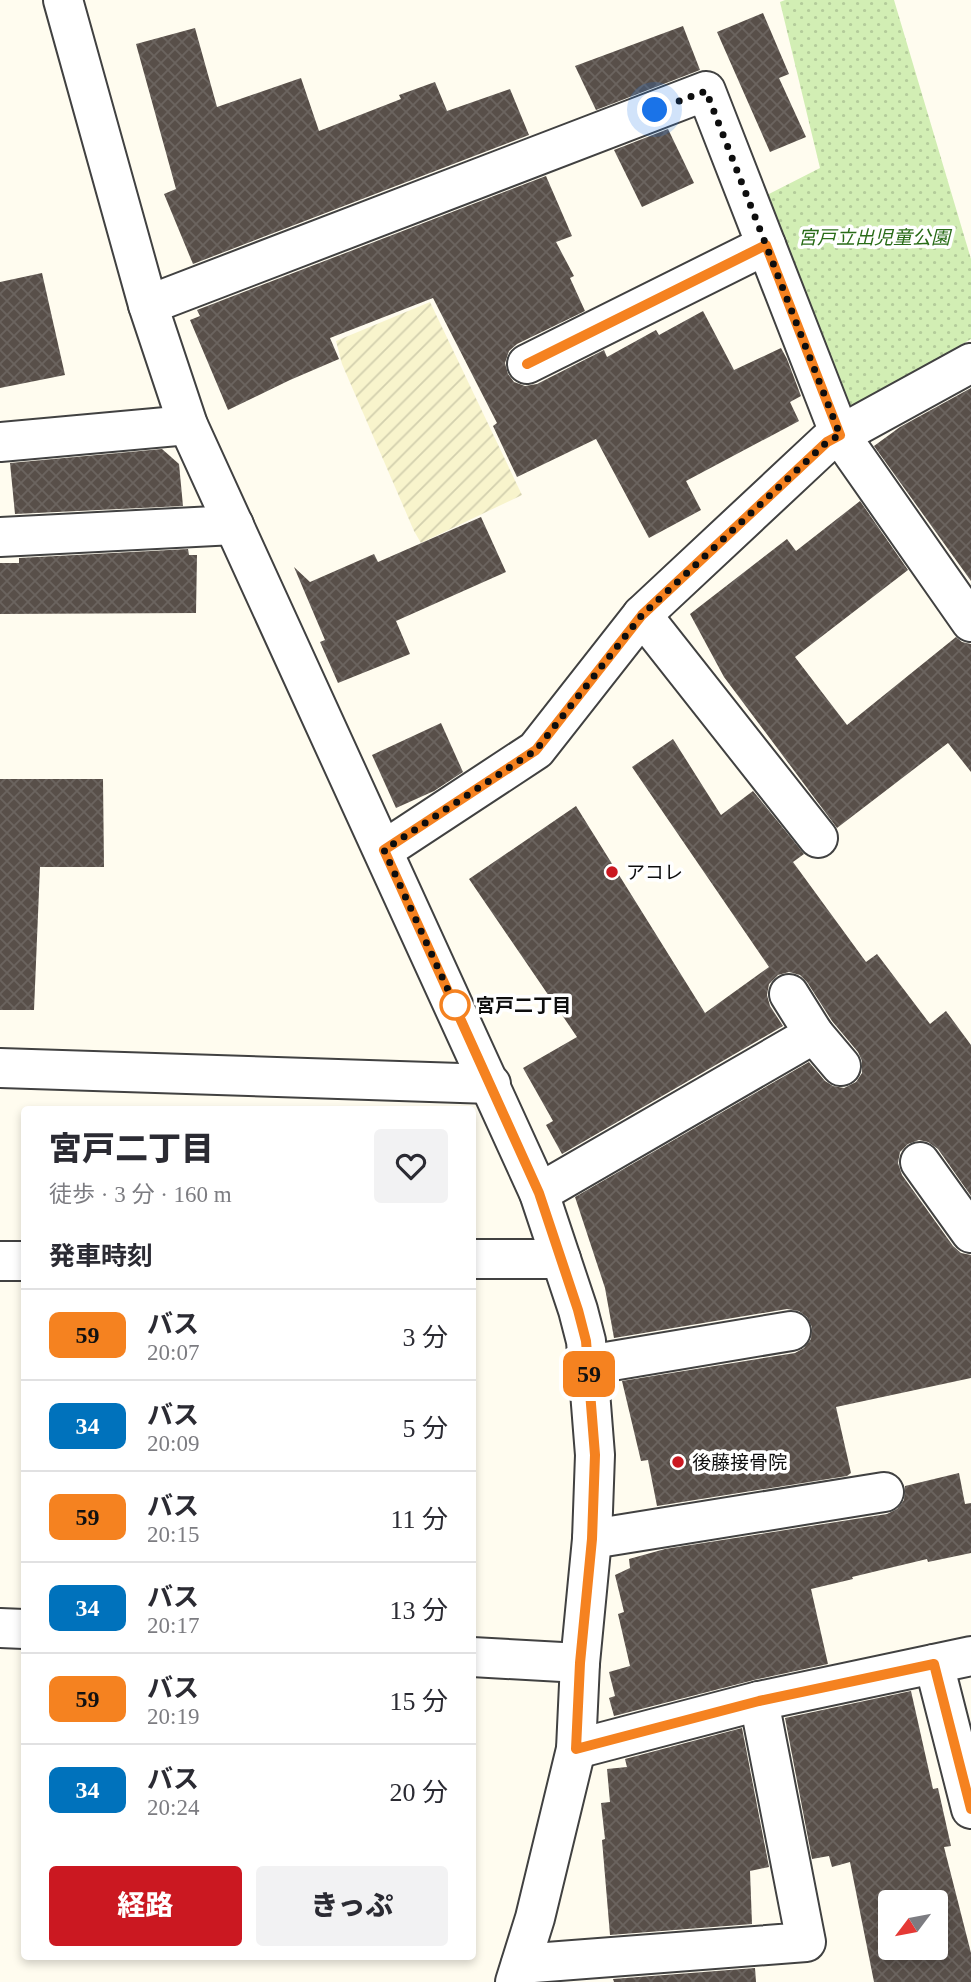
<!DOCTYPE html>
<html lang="ja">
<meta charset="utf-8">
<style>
body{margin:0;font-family:"Times New Roman","Noto Sans JP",serif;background:#f2f2f3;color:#2b2b33;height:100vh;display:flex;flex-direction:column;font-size:26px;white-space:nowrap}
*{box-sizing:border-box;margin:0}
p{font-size:23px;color:#7c7c81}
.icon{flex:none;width:38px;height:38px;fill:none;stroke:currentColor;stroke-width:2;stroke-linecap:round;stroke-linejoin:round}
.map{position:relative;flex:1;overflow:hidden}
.sheet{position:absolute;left:21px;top:1106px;width:455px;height:854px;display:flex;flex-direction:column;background:#fff;border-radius:7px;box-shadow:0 4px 10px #0003}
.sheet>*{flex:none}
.badge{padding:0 14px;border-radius:10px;font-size:24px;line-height:46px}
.needle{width:46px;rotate:238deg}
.tools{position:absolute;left:878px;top:1890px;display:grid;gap:14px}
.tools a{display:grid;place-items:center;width:70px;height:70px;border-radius:7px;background:#fff;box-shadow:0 4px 10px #0003;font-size:35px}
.you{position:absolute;width:35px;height:35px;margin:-18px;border:5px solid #fff;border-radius:50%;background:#1a73e8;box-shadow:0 0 0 10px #1a73e833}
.map>.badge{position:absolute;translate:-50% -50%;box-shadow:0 0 0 4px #fff}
h2{padding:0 28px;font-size:26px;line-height:63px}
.round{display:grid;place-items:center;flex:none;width:74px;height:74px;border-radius:7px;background:#f2f2f3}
.headline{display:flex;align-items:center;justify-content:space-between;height:119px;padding:0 28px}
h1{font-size:33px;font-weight:800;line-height:52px}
.cta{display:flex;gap:14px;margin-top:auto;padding:14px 28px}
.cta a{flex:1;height:80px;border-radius:7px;background:#cb1821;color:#fff;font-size:28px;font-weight:800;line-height:80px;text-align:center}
.cta a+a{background:#f2f2f3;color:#2b2b33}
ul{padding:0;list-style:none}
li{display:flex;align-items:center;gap:21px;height:91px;padding:0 28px;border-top:2px solid #e1e1e2}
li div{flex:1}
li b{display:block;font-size:26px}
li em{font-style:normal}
li .badge{min-width:77px;font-weight:700;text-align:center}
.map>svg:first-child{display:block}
.farmland{fill:url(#farmland-furrows)}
.park{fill:url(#park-dots)}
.building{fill:url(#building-cross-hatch);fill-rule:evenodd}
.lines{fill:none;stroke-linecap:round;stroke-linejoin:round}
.minor-casing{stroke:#414141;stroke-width:42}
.minor{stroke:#fff;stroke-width:38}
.line-casing{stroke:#fff;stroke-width:16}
.line{stroke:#f58220;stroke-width:10}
.walk{stroke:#0e0e0e;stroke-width:7;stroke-dasharray:0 12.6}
.poi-dot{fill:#cb1821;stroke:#fff;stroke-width:2.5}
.stop-dot{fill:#fff;stroke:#f58220;stroke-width:3.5}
.labels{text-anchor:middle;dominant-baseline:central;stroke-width:7;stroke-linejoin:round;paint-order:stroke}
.park-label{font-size:19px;font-style:italic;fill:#296c18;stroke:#fff}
.poi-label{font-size:19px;fill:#0e0e0e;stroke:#fff;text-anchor:start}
.stop-label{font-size:19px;font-weight:bold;fill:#0e0e0e;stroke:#fff;text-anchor:start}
</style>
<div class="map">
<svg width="971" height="1982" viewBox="0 0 971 1982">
<defs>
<pattern id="farmland-furrows" width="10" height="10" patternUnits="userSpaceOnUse" patternTransform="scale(1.75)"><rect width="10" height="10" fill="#f8f4cc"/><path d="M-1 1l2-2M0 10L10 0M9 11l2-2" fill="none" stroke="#d3d0ae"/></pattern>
<pattern id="park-dots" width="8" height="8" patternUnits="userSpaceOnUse" patternTransform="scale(1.75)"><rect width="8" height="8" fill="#d2eeb4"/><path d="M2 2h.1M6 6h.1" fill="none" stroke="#b3cb9a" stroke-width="1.8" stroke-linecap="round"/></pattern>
<pattern id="building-cross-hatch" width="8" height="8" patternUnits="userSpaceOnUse" patternTransform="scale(1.75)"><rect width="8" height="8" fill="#584f49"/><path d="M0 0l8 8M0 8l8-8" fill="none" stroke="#6b645f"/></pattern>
</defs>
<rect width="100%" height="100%" fill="#fffcef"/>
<path class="farmland" d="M 430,302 L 522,495 L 421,543 L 414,531 L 342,364 L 336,341 Z"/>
<path class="park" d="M 785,0 L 894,0 L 971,259 L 971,339 L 851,410 L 765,196 L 820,168 L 780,2 Z"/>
<g class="building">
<path d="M 763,13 L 789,74 L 779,78 L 806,137 L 770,152 L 717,32 Z"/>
<path d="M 683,26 L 700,70 L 596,110 L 575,66 Z"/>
<path d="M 195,28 L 217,107 L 301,78 L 319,131 L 401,99 L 399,95 L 435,82 L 447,111 L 510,89 L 529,135 L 193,264 L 164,194 L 176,189 L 136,44 Z"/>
<path d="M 668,129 L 694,183 L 642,207 L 614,150 Z"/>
<path d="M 546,176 L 572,236 L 556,242 L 574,276 L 570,278 L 585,311 L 517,344 L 509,351 L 505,363 L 508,374 L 514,382 L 525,386 L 537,384 L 604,350 L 607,357 L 656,330 L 659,335 L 703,311 L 734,370 L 781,348 L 787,359 L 801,396 L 790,402 L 799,421 L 686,481 L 701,510 L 649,538 L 596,439 L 517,477 L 493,426 L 497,423 L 433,298 L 330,338 L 339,359 L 290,380 L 228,410 L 190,320 L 200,316 L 197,310 Z"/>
<path d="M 42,273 L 65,375 L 0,388 L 0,282 Z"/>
<path d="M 971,388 L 971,581 L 874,446 L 900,427 Z"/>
<path d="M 162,449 L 179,464 L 183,506 L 15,514 L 10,463 Z"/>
<path d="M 860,501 L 908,570 L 795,657 L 847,725 L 956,637 L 962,642 L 971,644 L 971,772 L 948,743 L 837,828 L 724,677 L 690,614 L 787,539 L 796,551 Z"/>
<path d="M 481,517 L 506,572 L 396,621 L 410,654 L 338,683 L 320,642 L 325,640 L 294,567 L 310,582 L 374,554 L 378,562 Z"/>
<path d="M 188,549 L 189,555 L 197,555 L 196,613 L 0,614 L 0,563 L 19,563 L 19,558 Z"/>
<path d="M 441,723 L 463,772 L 434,791 L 396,808 L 372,755 Z"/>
<path d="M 673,739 L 721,815 L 753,791 L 804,854 L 793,862 L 866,962 L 877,954 L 930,1024 L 946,1011 L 971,1045 L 971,1196 L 938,1149 L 928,1142 L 919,1140 L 908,1144 L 900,1152 L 898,1163 L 902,1175 L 953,1246 L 961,1253 L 971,1255 L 971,1378 L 836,1407 L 851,1473 L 847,1476 L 657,1506 L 648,1460 L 641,1461 L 622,1381 L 795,1353 L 804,1348 L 811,1339 L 812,1327 L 807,1317 L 799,1311 L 787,1309 L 614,1338 L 605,1288 L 575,1197 L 809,1062 L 825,1081 L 833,1086 L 844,1088 L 856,1082 L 862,1073 L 862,1061 L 858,1052 L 832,1021 L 807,982 L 800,975 L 789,972 L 778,975 L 769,984 L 767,995 L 770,1006 L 783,1026 L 562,1154 L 546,1125 L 553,1121 L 523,1068 L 577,1037 L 469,879 L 576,806 L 705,1013 L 769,967 L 632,767 Z"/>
<path d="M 0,779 L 103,779 L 104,867 L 40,867 L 34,1010 L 0,1010 Z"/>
<path d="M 959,1473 L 965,1504 L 971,1503 L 971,1553 L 928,1562 L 927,1559 L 852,1577 L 853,1579 L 811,1589 L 828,1664 L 754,1680 L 614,1716 L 609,1698 L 615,1696 L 609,1672 L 630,1666 L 618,1614 L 624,1612 L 615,1575 L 630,1568 L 629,1559 L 665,1549 L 887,1514 L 897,1509 L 904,1500 L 905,1486 Z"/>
<path d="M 911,1691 L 933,1789 L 938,1788 L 951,1846 L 944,1847 L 971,1953 L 971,1982 L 874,1982 L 850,1862 L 832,1867 L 829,1856 L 812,1859 L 785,1718 ZM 891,1902 L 936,1902 L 936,1948 L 891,1948 Z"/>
<path d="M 742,1728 L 769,1867 L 750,1871 L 752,1924 L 610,1935 L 602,1840 L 605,1839 L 601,1803 L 610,1802 L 607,1769 L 627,1767 L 625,1759 Z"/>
<path d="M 755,1968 L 756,1982 L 614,1982 L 613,1979 Z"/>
</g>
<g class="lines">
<defs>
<g id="minor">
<path d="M 63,0 L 148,305 L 188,425 L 539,1193 L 578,1310 L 586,1341 L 595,1455 L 592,1539 L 580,1663 L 576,1749 L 535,1918 L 515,1982"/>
<path d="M 148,305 L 706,91 L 840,435 L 971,622"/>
<path d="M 527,364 L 766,245"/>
<path d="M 0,442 L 188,425"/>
<path d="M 0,537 L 234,525"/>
<path d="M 642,615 L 818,838"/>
<path d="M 384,850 L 536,750 L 642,615 L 827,442 L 971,363"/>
<path d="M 814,1034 L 841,1066"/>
<path d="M 0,1068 L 491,1084"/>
<path d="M 920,1162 L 971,1233"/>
<path d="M 539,1193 L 814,1034 L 789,994"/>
<path d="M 472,1259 L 561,1259"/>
<path d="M 0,1261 L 24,1261"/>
<path d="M 588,1365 L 791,1331"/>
<path d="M 592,1539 L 884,1492"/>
<path d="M 0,1628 L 24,1629"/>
<path d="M 472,1657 L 580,1663"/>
<path d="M 934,1664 L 971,1809"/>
<path d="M 576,1749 L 759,1701 L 971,1656"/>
<path d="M 521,1964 L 806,1942 L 759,1701"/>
</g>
</defs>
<use href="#minor" class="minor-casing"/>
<use href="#minor" class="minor"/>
</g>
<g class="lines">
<defs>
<path id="line" d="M 527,364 L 766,245 L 840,435 L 827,442 L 642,615 L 536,750 L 384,850 L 539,1193 L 578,1310 L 586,1341 L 595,1455 L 592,1539 L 580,1663 L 576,1749 L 759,1701 L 934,1664 L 971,1809"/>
</defs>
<use href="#line" class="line-casing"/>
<use href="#line" class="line"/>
<path class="walk" d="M 455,1005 L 459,1014 L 384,850 L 536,750 L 642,615 L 827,442 L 840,435 L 706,91 L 655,110"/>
</g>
<g class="poi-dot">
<circle cx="612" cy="872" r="7"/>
<circle cx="678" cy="1462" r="7"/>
</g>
<circle class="stop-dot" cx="455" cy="1005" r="14"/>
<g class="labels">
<g class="park-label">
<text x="874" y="237">宮戸立出児童公園</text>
</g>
<g class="poi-label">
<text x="626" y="872">アコレ</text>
<text x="692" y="1462">後藤接骨院</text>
</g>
<g class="stop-label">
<text x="476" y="1005">宮戸二丁目</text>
</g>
</g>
</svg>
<div class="tools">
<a><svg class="needle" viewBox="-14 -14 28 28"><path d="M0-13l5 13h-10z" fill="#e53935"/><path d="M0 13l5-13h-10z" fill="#7c7c81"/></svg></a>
</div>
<div class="you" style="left:655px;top:110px"></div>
<b class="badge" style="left:589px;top:1374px;background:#f58220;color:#111">59</b>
<section class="sheet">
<div class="headline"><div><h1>宮戸二丁目</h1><p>徒歩 · 3 分 · 160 m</p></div><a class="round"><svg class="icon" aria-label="heart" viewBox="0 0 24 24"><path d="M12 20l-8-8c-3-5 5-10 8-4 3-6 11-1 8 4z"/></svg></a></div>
<h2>発車時刻</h2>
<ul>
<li><span class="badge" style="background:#f58220;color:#111">59</span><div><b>バス</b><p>20:07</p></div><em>3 分</em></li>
<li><span class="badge" style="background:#0072bc;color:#fff">34</span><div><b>バス</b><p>20:09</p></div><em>5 分</em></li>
<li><span class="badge" style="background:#f58220;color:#111">59</span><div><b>バス</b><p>20:15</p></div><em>11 分</em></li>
<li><span class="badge" style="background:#0072bc;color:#fff">34</span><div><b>バス</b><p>20:17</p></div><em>13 分</em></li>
<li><span class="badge" style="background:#f58220;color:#111">59</span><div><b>バス</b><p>20:19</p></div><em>15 分</em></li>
<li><span class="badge" style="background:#0072bc;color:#fff">34</span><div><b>バス</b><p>20:24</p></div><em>20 分</em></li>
</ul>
<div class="cta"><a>経路</a><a>きっぷ</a></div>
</section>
</div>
